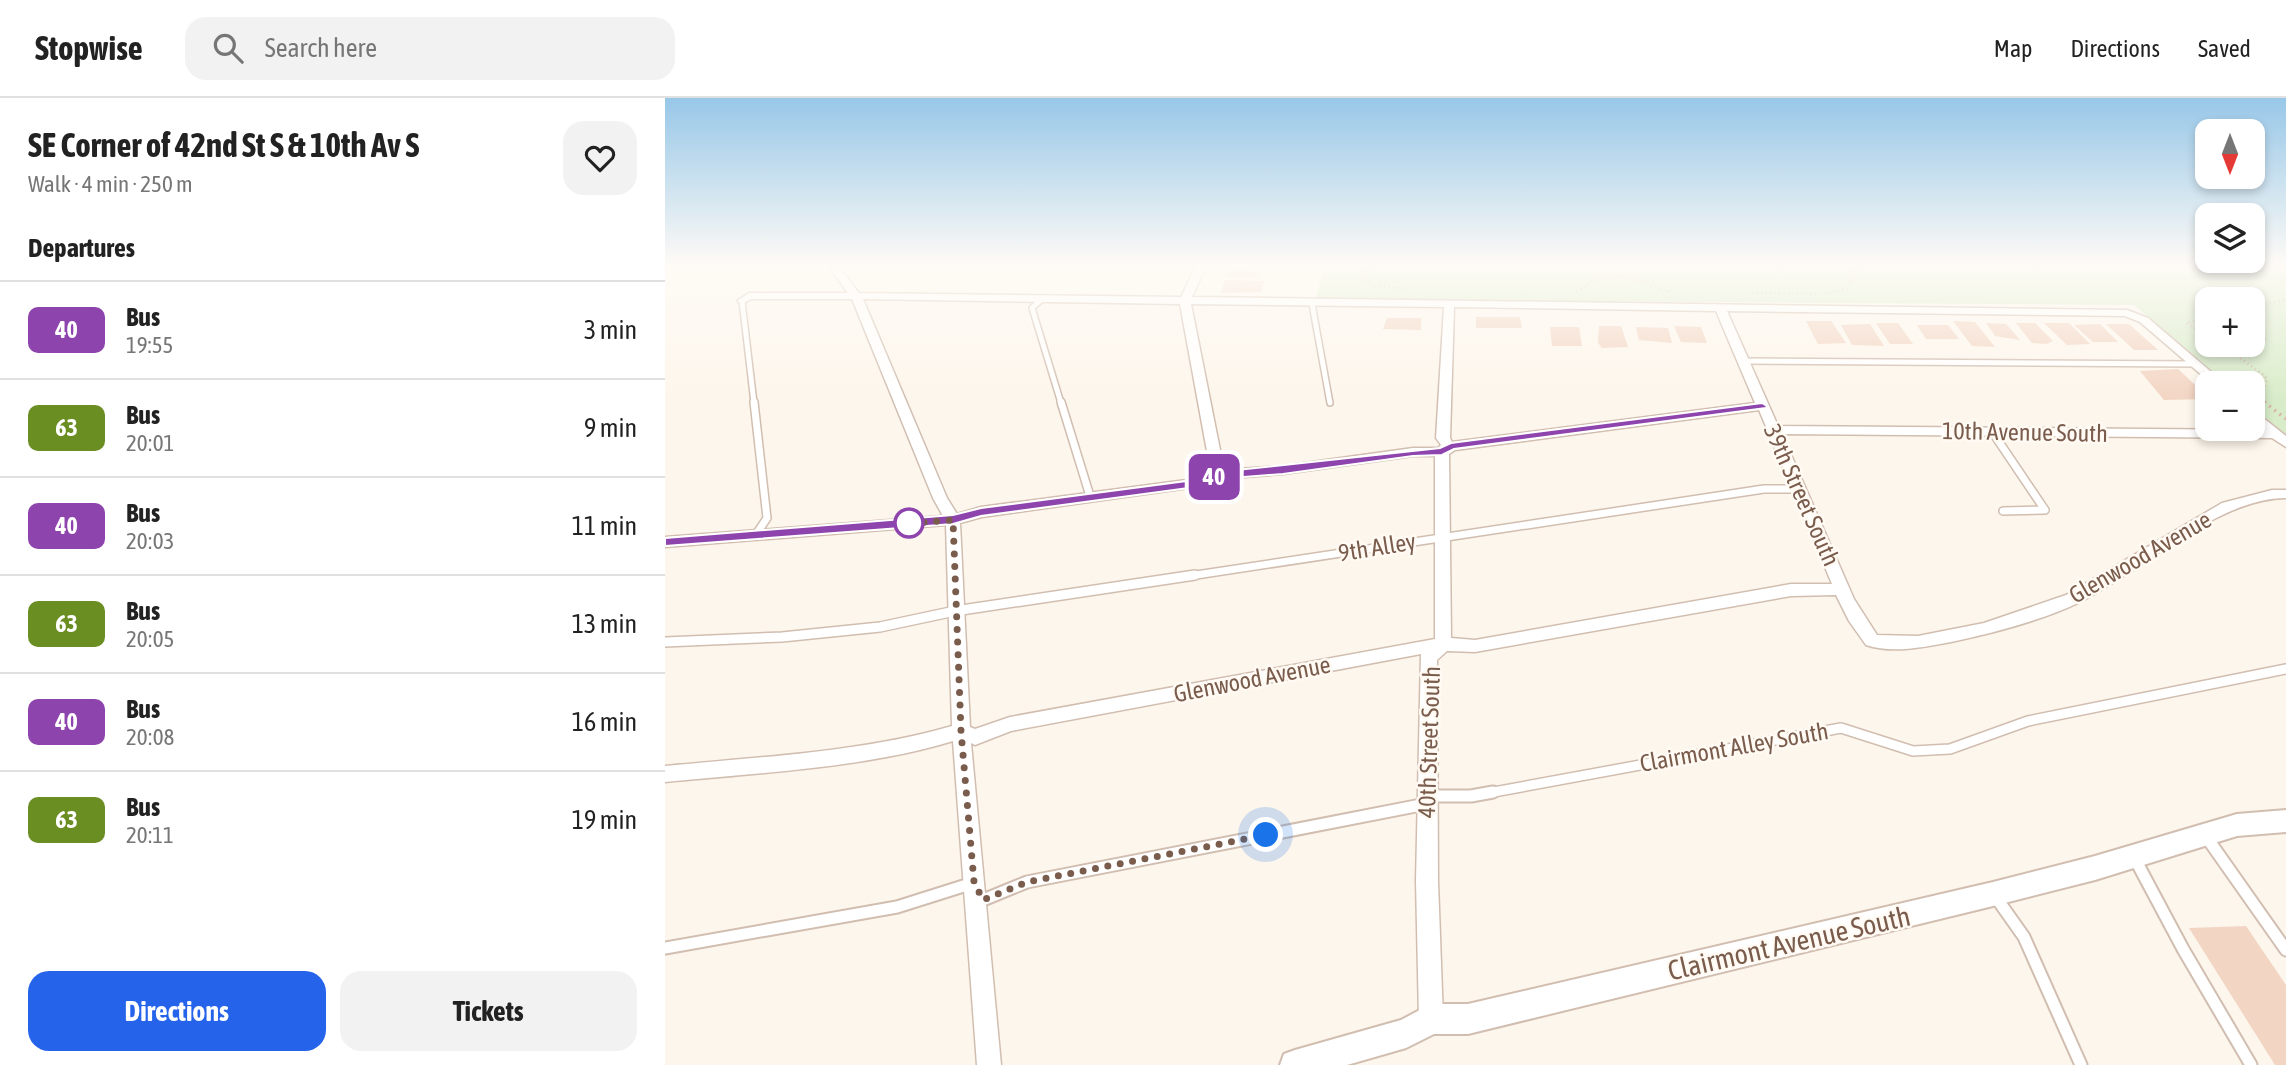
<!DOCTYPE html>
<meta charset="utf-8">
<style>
body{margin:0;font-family:"Asap Condensed",sans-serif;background:#f2f2f2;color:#222;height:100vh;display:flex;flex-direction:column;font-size:26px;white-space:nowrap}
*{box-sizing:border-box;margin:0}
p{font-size:23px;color:#767676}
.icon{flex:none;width:38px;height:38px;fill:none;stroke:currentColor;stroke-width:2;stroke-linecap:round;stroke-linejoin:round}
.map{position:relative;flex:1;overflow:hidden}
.panel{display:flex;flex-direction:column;background:#fff;width:665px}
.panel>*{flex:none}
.badge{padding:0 14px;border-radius:10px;font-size:24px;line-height:46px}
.needle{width:46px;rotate:180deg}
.buttons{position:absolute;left:1530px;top:21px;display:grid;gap:14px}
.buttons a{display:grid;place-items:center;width:70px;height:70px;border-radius:14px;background:#fff;box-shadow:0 4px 10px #0003;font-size:35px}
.you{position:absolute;width:35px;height:35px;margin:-18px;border:5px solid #fff;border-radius:50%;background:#1a73e8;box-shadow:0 0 0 10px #1a73e833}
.map>.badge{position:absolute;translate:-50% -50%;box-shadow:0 0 0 4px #fff}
h2{padding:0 28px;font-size:26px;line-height:63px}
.round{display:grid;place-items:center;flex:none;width:74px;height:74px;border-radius:21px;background:#f2f2f2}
.head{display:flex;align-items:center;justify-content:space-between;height:119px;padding:0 28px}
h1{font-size:33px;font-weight:700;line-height:52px}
.primary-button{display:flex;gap:14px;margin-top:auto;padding:14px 28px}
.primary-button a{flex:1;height:80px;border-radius:21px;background:#2563eb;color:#fff;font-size:28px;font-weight:700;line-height:80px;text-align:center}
.primary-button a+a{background:#f2f2f2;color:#222}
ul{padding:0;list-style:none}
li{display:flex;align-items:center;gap:21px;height:98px;padding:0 28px;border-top:2px solid #e0e0e0}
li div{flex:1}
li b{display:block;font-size:26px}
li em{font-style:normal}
li .badge{min-width:77px;font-weight:700;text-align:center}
header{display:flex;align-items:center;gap:42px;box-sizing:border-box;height:98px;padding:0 35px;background:#fff;border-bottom:2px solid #e0e0e0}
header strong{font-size:33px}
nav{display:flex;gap:38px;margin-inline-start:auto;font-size:24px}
.search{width:490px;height:63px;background:#f2f2f2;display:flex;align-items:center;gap:18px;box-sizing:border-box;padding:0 24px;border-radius:21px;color:#767676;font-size:26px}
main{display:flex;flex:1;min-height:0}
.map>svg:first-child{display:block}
.green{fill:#d8ecc9;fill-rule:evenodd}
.building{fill:#f3d5c3}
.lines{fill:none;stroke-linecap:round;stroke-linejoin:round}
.service-far3-casing{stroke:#d1beb0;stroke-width:8}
.service-far2-casing{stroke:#d1beb0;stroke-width:10}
.service-far1-casing{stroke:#d1beb0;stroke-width:12}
.service-casing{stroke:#d1beb0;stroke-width:15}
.minor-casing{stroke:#d1beb0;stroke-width:3}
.tertiary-casing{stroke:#d1beb0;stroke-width:4}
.path-far1{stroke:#d9b8a5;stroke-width:2.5;stroke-dasharray:1 3.5;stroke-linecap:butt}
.path{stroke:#d9b8a5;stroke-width:3.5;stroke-dasharray:2 4.5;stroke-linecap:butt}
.service-far3{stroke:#fff;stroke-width:5}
.service-far2{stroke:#fff;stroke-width:7}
.service-far1{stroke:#fff;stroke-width:9}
.service{stroke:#fff;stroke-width:11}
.minor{fill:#fff;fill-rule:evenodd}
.tertiary{fill:#fff;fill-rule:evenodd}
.line{fill:#8e44ad;stroke:#fff;stroke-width:2}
.walk{stroke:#7a5c4d;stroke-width:7;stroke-dasharray:0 12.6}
.stop-dot{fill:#fff;stroke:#8e44ad;stroke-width:3.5}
.labels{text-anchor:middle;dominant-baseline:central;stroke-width:5;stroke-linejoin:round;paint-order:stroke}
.street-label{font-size:24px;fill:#7a5c4d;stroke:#fffaf3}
.near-street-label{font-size:28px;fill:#7a5c4d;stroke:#fffaf3}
</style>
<header>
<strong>Stopwise</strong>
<div class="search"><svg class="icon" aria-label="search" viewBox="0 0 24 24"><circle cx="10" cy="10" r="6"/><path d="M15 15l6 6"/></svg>Search here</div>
<nav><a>Map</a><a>Directions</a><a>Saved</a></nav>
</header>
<main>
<section class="panel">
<div class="head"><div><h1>SE Corner of 42nd St S &amp; 10th Av S</h1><p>Walk · 4 min · 250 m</p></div><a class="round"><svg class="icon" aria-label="heart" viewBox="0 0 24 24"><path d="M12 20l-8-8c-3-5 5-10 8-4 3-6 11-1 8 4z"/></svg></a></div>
<h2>Departures</h2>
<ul>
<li><span class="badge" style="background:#8e44ad;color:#fff">40</span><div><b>Bus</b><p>19:55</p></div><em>3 min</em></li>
<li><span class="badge" style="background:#6b8e23;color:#fff">63</span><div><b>Bus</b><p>20:01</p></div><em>9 min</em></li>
<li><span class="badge" style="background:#8e44ad;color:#fff">40</span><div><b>Bus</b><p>20:03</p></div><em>11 min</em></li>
<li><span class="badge" style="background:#6b8e23;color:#fff">63</span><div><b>Bus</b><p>20:05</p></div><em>13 min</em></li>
<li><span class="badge" style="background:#8e44ad;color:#fff">40</span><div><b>Bus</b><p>20:08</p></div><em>16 min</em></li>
<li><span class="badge" style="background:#6b8e23;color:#fff">63</span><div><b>Bus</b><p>20:11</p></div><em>19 min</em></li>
</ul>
<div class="primary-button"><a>Directions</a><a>Tickets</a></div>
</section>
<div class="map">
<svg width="1621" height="967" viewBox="0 0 1621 967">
<rect width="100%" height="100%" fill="#fdf6ec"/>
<path class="green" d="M 659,166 L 1621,166 L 1621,337 L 1587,308 L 1587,285 L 1561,285 L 1469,207 L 651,201 ZM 1542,201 L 1587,201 L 1587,247 L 1542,247 Z"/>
<g class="building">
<path d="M 564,170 L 581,170 L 582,173 L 596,173 L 594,180 L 561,179 Z"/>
<path d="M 560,182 L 600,183 L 596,194 L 556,195 Z"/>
<path d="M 811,219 L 855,219 L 857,230 L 811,230 Z"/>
<path d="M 722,220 L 756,220 L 756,232 L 718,231 Z"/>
<path d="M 1141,223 L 1166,223 L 1181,245 L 1153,246 Z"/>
<path d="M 1288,223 L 1310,224 L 1330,249 L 1307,248 Z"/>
<path d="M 1211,225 L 1233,225 L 1248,246 L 1225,246 Z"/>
<path d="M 1321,225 L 1341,226 L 1355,242 L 1330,238 Z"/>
<path d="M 1351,225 L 1370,225 L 1388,243 L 1382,246 L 1367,245 Z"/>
<path d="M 1379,225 L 1404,225 L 1425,246 L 1402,247 Z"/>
<path d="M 1205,226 L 1219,248 L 1187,247 L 1176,227 Z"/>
<path d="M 1435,226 L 1453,244 L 1428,244 L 1409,227 Z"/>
<path d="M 1441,226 L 1464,226 L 1493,252 L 1469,252 Z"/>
<path d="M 1252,227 L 1283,227 L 1294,241 L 1261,241 Z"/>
<path d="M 934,228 L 956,228 L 963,249 L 937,250 L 933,245 Z"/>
<path d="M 1009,228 L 1036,229 L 1042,245 L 1016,244 Z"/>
<path d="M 885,229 L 914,229 L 917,248 L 887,248 Z"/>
<path d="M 971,229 L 1003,230 L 1007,245 L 974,242 Z"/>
<path d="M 1513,271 L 1542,298 L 1542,301 L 1499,302 L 1475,273 Z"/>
<path d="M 1581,828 L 1621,887 L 1621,967 L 1610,967 L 1524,830 Z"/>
</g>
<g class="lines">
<defs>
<g id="service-far3">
<path d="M 377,201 L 367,210 L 396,305"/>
<path d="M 77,203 L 89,305"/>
<path d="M 647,206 L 665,305"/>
<path d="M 1078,263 L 1531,266"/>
</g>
<g id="service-far2">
<path d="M 89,304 L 102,420 L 90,438"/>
<path d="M 396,304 L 425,398"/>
<path d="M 1328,335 L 1380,412 L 1338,413"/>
<path d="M 518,479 L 1099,391 L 1133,391"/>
</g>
<g id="service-far1">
<path d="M 0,544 L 117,539 L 215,529 L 290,513 L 530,477"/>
<path d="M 818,696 L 1176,630 L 1248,653 L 1285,651 L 1363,623 L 1621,571"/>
</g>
<g id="service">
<path d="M 1540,737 L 1621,852"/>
<path d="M 1470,761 L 1518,851 L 1586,967"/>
<path d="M 314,795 L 318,802 L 362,784 L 761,706 L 768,698 L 806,698 L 828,694"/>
<path d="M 1330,798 L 1359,839 L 1416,967"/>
<path d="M 0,850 L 232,809 L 308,785"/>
</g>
<path id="minor" d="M 168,166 L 178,166 L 176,172 L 194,195 L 516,199 L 532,166 L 542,166 L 527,199 L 1462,212 L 1483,220 L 1559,285 L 1546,285 L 1475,224 L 1460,218 L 1062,213 L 1113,328 L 1599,332 L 1587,322 L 1587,311 L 1621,338 L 1621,349 L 1607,340 L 1117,336 L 1189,501 L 1212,537 L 1253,538 L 1319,525 L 1401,497 L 1557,405 L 1607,392 L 1621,392 L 1621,400 C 1552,400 1475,475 1413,505 C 1378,522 1324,536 1286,544 C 1259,549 1227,556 1201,547 L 1184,523 L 1171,497 L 1126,498 L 810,554 L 782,553 L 772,562 L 773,783 L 778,921 L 774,929 L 766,933 L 758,929 L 754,921 L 751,783 L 756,556 L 346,633 L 310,647 L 306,645 L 336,967 L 312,967 L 288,643 C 200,670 92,675 0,684 L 0,668 C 92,659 199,654 287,628 L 281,427 L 0,449 L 0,439 L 278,418 L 268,400 L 187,201 L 86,201 L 77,206 L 72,203 L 84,195 L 183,195 L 166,172 ZM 198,201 L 515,206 L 546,375 L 529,381 L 316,409 L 292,416 L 282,400 ZM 526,206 L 779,209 L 771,340 L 776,347 L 773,350 L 748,350 L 618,368 L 559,372 ZM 789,209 L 1051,213 L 1090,305 L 787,344 L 785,340 ZM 1094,312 L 1167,486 L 1126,486 L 810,542 L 786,540 L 784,356 L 790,352 ZM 748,358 L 770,358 L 770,541 L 345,619 L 310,631 L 305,629 L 295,425 L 317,419 L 531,389 L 555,381 L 618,376 Z"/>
<path id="tertiary" d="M 1621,712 L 1621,734 L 1572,738 L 1430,782 L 1328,808 L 803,936 L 769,936 L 741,950 L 682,967 L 615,967 L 619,956 L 630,952 L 736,922 L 766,906 L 803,906 L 1328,784 L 1430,758 L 1572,716 Z"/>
</defs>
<use href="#service-far3" class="service-far3-casing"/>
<use href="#service-far2" class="service-far2-casing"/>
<use href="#service-far1" class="service-far1-casing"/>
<use href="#service" class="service-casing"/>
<use href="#minor" class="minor-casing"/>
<use href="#tertiary" class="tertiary-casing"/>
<g class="path-far1">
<path d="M 703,166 L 700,178 L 705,186 L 740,191"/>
<path d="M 1561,166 L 1608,166"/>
<path d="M 911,193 C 923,190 929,179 940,177 C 963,173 985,190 1006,194"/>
<path d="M 1087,195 L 1153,196"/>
<path d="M 1160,196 L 1183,190 L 1193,166"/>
<path d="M 1587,208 L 1621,202"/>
<path d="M 1542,219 L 1521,225 L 1542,238"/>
<path d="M 1587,240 L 1592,237 L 1602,241 L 1587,243"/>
<path d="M 1557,247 L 1600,278 L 1602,282 L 1597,296 L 1601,305"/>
</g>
<path class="path" d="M 1599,304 L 1621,321"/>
<use href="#service-far3" class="service-far3"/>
<use href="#service-far2" class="service-far2"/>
<use href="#service-far1" class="service-far1"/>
<use href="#service" class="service"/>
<use href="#minor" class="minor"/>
<use href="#tertiary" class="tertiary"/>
</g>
<linearGradient id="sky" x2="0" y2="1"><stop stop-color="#97c7e8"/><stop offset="0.55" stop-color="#fefbf6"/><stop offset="1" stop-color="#fefbf6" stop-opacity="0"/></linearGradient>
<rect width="1621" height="302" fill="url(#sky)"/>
<path class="line" d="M 1097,305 L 1102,308 L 1101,310 L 789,351 L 777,357 L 748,358 L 618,376 L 554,381 L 531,389 L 316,418 L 288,426 L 0,448 L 0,440 L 288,417 L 316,410 L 529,382 L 553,374 L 775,350 L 786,345 Z"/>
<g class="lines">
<path class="walk" d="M 244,425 L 239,426 L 288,422 L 296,633 L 309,784 L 318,802 L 362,784 L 601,737"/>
</g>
<circle class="stop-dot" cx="244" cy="425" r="14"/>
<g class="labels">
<g class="street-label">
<text transform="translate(1360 334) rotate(1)">10th Avenue South</text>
<text transform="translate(1137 397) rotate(66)">39th Street South</text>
<text transform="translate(712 449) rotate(-9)">9th Alley</text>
<text transform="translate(1475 459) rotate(-30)">Glenwood Avenue</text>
<text transform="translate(587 581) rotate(-11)">Glenwood Avenue</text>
<text transform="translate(764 644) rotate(-88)">40th Street South</text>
<text transform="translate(1069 649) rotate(-10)">Clairmont Alley South</text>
</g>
<g class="near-street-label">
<text transform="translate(1124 845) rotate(-13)">Clairmont Avenue South</text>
</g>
</g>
</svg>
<div class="buttons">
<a><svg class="needle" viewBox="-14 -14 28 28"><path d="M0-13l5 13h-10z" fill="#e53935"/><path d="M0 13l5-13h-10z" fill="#767676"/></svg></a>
<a><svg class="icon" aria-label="layers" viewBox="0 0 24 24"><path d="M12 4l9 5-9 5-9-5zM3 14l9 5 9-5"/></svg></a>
<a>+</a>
<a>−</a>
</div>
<div class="you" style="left:601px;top:737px"></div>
<b class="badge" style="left:549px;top:379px;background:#8e44ad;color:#fff">40</b>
</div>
</main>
